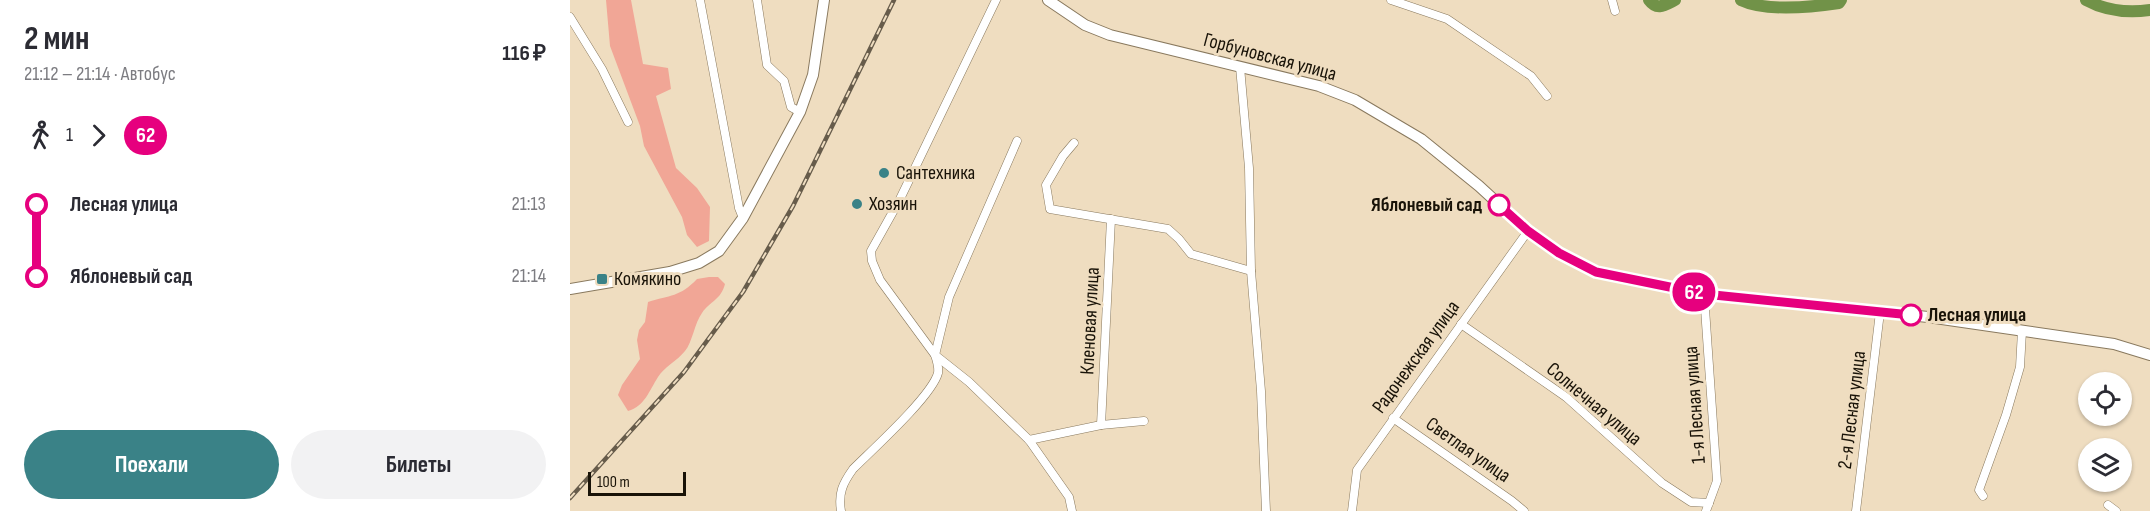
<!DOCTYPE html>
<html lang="ru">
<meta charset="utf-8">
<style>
body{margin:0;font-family:"Sofia Sans Condensed",sans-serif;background:#f2f2f3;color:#2b2b33;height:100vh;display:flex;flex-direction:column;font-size:22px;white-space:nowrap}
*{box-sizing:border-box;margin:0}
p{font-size:20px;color:#7c7c81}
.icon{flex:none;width:33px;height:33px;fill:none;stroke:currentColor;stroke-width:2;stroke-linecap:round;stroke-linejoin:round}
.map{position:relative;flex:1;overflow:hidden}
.side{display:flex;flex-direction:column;background:#fff;width:570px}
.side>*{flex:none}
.badge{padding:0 12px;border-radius:20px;font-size:21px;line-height:39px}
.fabs{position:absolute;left:1508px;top:372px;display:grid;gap:12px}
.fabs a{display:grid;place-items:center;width:54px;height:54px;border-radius:50%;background:#fff;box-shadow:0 2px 4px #0004;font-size:30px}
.scale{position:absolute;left:18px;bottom:15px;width:98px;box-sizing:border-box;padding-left:6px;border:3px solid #191308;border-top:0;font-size:16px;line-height:21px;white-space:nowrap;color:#191308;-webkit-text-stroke:4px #efddc0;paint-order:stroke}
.map>.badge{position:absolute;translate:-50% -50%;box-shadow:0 0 0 3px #fff}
.legs{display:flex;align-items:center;gap:9px;height:66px;padding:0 24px;font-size:20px}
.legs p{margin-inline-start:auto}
.overview{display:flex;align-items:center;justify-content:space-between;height:102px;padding:0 24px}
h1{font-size:33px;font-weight:700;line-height:45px}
.action{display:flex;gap:12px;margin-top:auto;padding:12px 24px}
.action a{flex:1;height:69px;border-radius:36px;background:#3a8287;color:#fff;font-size:24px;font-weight:700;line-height:69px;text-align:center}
.action a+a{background:#f2f2f3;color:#2b2b33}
ul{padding:0 24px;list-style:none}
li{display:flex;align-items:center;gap:21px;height:72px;font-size:22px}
li i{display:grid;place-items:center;width:9px;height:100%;margin:0 8px;background:currentColor}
li i::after{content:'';width:15px;height:15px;margin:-8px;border:4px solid;border-radius:50%;background:#fff}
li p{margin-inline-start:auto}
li:first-child i{background:linear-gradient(#0000 50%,currentColor 0)}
li:last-child i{background:linear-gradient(currentColor 50%,#0000 0)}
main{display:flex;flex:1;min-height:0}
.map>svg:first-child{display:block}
.green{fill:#f1a696}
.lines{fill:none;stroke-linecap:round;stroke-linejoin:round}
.river{stroke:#719248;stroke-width:12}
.street-casing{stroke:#89795e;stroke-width:9}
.secondary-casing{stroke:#89795e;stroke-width:12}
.street{stroke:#fff;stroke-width:8}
.secondary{stroke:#fff;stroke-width:10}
.rail-casing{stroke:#675c4b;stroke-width:4.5}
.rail{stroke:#efddc0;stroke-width:2;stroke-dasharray:7;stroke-linecap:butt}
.line-1-casing{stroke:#fff;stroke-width:14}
.line-1{stroke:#e6007e;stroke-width:9}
.poi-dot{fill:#3a8287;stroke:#efddc0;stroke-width:2}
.stop-1-dot{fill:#fff;stroke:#e6007e;stroke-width:3}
.labels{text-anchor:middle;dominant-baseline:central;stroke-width:6;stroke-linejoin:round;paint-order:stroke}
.street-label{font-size:20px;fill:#191308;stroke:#efddc0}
.poi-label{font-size:20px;fill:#191308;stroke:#efddc0;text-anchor:start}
.stop-label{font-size:20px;font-weight:bold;fill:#191308;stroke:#efddc0;text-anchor:end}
</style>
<main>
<section class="side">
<div class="overview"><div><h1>2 мин</h1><p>21:12 – 21:14 · Автобус</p></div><b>116 ₽</b></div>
<div class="legs"><svg class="icon" aria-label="walk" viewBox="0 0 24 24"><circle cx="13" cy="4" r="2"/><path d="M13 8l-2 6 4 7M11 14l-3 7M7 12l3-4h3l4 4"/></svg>1<svg class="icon" aria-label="forward" viewBox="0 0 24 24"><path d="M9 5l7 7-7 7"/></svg><b class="badge" style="background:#e6007e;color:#fff">62</b></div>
<ul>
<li><i style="color:#e6007e"></i><b>Лесная улица</b><p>21:13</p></li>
<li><i style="color:#e6007e"></i><b>Яблоневый сад</b><p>21:14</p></li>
</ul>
<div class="action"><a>Поехали</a><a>Билеты</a></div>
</section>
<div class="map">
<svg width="1580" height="511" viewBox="0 0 1580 511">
<rect width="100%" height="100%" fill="#efddc0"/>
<g class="green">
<path d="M 36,0 L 61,0 L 73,64 L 98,68 L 101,89 L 86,96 L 106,168 L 127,188 L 140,207 L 139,241 L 127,247 L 117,235 L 112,217 L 74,146 L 70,126 L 40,46 Z"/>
<path d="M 139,277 L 148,277 L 155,284 C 151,300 140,301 132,313 C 125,322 122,343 115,351 C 107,361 94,367 88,377 C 79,391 75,406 58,411 L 48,395 L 52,385 L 70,359 L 67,340 L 69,330 L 75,322 L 78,302 C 100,295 110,297 127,279 Z"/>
</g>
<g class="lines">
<g class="river">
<path d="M 1079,0 C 1087,11 1095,5 1105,0"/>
<path d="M 1171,0 C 1196,12 1242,7 1269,3 L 1271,0"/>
<path d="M 1516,0 C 1536,11 1558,13 1580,10"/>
</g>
<defs>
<g id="street">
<path d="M 130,0 L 169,208 L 173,218"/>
<path d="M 187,0 L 197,65 L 214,81 L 221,107 L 230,112"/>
<path d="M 821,0 L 877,19 L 961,76 L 977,96"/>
<path d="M 1042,0 L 1045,11"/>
<path d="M 0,17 L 32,69 L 58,122"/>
<path d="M 670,67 L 679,168 L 681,271 L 691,391 L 696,511"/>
<path d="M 447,141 L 379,297 L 365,355 L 399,382 L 459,440 L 499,497 L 502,511"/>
<path d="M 504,143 L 493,156 L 476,185 L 480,209 L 598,229 L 609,239 L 621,254 L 681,271"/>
<path d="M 1134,294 L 1147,481 L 1136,511"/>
<path d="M 891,324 L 996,397 L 1092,483 L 1121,502 L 1139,503"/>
<path d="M 823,418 L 942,501 L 954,511"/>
<path d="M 531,425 L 541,219"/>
<path d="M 459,440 L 531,425 L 574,421"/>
<path d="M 1413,496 L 1409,490 L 1436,415 L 1450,367 L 1452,331"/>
<path d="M 1538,505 L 1546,511"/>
<path d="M 271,511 C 268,493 273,483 283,469 C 302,450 362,396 368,373 C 369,367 367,361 365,355 L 310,280 L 302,261 L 301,251 L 329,201 L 426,0"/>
<path d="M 782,511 L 787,470 L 958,231"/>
<path d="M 1286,511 L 1310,312"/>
</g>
<g id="secondary">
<path d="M 478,0 L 515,25 L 540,35 L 749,86 L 785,100 L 851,139 L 909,186 L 958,231 L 989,253 L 1026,272 L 1134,294 L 1358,317 L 1544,344 L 1580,355"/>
<path d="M 0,289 L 100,272 L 129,263 L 149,251 L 173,218 L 230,112 L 243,75 L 254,0"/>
</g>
</defs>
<use href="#street" class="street-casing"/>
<use href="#secondary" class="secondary-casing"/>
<use href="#street" class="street"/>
<use href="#secondary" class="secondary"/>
<defs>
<path id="rail" d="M 0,498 L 114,372 L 173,292 L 223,206 L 324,0"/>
</defs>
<use href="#rail" class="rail-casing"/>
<use href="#rail" class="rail"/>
</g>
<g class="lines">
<defs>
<path id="line-1" d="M 929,205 L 958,231 L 989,253 L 1026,272 L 1134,294 L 1341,315"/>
</defs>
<use href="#line-1" class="line-1-casing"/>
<use href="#line-1" class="line-1"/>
</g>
<g class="poi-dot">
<circle cx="314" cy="173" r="6"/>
<circle cx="287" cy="204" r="6"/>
<rect x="26" y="273" width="12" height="12" rx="3"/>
</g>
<g class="stop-1-dot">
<circle cx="929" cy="205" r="10"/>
<circle cx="1341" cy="315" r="10"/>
</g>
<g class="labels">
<g class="street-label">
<text transform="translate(700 57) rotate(15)">Горбуновская улица</text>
<text transform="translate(520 321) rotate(-87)">Кленовая улица</text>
<text transform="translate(846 357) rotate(-54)">Радонежская улица</text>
<text transform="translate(1024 404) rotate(40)">Солнечная улица</text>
<text transform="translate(1125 405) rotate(-94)">1-я Лесная улица</text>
<text transform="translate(1282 410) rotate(-83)">2-я Лесная улица</text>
<text transform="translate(898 450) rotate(35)">Светлая улица</text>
</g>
<g class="poi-label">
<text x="326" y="173">Сантехника</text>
<text x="299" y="204">Хозяин</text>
<text x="44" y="279">Комякино</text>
</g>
<g class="stop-label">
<text x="912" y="205">Яблоневый сад</text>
<text x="1358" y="315" text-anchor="start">Лесная улица</text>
</g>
</g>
</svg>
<div class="fabs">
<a><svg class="icon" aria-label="locate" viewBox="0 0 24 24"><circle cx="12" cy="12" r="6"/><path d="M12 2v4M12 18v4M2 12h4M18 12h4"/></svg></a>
<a><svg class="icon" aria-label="layers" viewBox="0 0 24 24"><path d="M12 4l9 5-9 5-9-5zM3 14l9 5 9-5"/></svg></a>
</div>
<div class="scale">100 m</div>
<b class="badge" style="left:1124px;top:292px;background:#e6007e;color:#fff">62</b>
</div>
</main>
